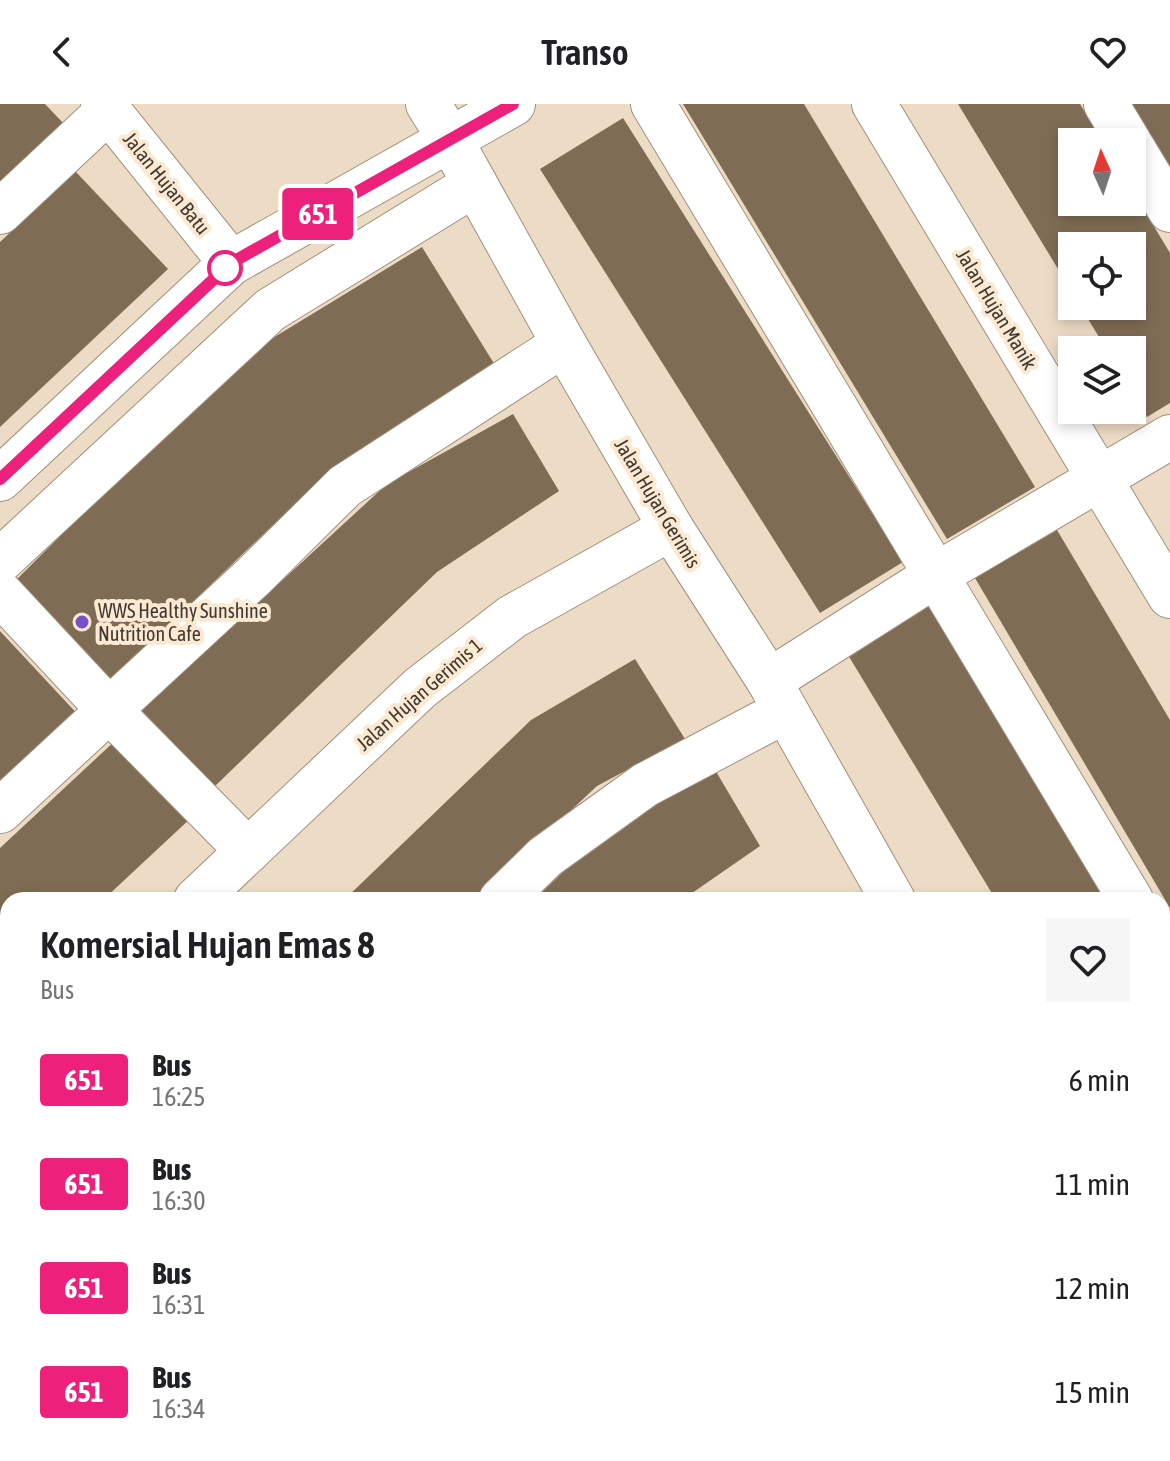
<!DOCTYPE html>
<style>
body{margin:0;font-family:"Asap Condensed",sans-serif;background:#f6f6f6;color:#202124;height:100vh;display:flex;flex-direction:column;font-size:30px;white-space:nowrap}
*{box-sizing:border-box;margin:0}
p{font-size:26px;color:#757577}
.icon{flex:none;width:44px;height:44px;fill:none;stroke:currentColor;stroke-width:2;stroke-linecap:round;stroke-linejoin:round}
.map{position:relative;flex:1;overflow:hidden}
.sheet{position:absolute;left:0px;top:788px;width:1170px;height:570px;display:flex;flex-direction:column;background:#fff;border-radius:24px 24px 0 0;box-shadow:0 4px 12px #0003}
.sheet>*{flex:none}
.badge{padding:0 16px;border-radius:6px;font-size:28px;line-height:52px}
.needle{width:52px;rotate:357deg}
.fabs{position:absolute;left:1058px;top:24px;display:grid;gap:16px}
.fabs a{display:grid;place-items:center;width:88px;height:88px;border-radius:0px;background:#fff;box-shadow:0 4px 12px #0003;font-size:40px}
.map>.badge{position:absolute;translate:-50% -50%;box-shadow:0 0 0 4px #fff}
.round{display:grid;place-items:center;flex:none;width:84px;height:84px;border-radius:0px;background:#f6f6f6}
.overview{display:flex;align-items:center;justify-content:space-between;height:136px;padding:0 40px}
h1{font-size:38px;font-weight:600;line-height:60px}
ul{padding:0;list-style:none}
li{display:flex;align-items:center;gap:24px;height:104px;padding:0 40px}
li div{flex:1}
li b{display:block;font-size:30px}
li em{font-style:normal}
li .badge{min-width:88px;font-weight:700;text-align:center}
header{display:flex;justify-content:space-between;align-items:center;height:104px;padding:0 40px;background:#fff;font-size:36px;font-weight:600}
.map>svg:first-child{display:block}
.building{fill:#7f6c54}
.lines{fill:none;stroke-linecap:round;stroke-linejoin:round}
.minor-casing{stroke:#a0907b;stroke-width:46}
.minor{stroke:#fff;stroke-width:44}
.line-casing{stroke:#fff;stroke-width:18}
.line{stroke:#ed207b;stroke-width:12}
.stop-dot{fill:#fff;stroke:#ed207b;stroke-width:4}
.poi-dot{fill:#7752cb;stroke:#fbe9d2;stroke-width:3}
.labels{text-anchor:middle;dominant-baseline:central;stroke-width:8;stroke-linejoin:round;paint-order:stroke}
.street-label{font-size:20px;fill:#403930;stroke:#fbe9d2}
.poi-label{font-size:20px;fill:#403930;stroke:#fbe9d2;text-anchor:start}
</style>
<header><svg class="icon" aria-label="back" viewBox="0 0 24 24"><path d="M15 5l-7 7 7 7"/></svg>Transo<svg class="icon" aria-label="heart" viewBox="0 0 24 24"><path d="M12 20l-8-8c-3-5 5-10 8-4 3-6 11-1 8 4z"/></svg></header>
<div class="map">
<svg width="1170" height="1357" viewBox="0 0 1170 1357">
<rect width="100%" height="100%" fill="#eddcc5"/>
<g class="building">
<path d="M 0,0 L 45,0 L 65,21 L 0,81 Z"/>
<path d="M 683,0 L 804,0 L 1035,383 L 947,435 Z"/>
<path d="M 958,0 L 1080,0 L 1103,38 L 1072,38 L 1072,98 L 1132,98 L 1132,86 L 1170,149 L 1170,299 L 1147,313 L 1132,288 L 1132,246 L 1107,246 L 1080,202 L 1132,202 L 1132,142 L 1072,142 L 1072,188 Z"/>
<path d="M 1132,0 L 1170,0 L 1170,63 Z"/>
<path d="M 623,14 L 903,458 L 820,509 L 540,65 Z"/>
<path d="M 75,67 L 168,165 L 0,323 L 0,138 Z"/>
<path d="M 422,143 L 498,266 L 320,376 L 104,583 L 11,481 L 237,256 Z"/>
<path d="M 513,310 L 559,387 L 437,468 L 213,684 L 141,606 L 387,380 Z"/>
<path d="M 1057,426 L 1170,616 L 1170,804 L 975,474 Z"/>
<path d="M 929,496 L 1111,796 L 996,796 L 845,546 Z"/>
<path d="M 0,527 L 82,615 L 0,690 Z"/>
<path d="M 635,555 L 685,635 L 597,682 L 475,796 L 344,796 L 531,616 Z"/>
<path d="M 117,635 L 192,713 L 103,796 L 8,796 L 8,885 L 0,893 L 0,744 Z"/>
<path d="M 711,659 L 760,742 L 682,796 L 534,796 L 630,703 Z"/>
<path d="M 1162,880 L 1170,893 L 1170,973 L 1162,977 Z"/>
<path d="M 8,1085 L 8,1232 L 0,1239 L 0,1092 Z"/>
<path d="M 8,1299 L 8,1350 L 119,1350 L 112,1357 L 0,1357 L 0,1307 Z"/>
<path d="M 306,1350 L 346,1350 L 353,1357 L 298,1357 Z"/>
<path d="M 408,1350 L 465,1350 L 457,1357 L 415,1357 Z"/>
<path d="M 520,1350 L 680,1350 L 672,1357 L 512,1357 Z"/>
<path d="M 915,1350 L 972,1350 L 974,1357 L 889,1357 Z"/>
<path d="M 1007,1350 L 1113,1350 L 1114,1357 L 1008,1357 Z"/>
</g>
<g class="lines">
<defs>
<g id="minor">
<path d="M 103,0 L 231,159"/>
<path d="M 428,0 L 450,35 L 564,240 L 671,424 L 769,577 L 893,796"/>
<path d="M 653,0 L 1131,796"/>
<path d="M 874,0 L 1170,492"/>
<path d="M 1106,0 L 1129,38"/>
<path d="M 1132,43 L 1170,106"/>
<path d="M 0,108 L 109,6"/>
<path d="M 0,375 L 231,159 L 513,0"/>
<path d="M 0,457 L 270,206 L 475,80"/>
<path d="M 0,489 L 110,607 L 248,747"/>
<path d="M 769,577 L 936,471 L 1170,333"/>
<path d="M 0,707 L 253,473 L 345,382 L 564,240"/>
<path d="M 196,796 L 420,584 L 512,513 L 671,424"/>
<path d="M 501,796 L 545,753 L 645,681 L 785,607"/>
<path d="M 1162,848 L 1170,861"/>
<path d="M 0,982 L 8,974"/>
<path d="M 1162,1058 L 1170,1054"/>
<path d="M 1162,1251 L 1170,1288"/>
<path d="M 0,1277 L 8,1269"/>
<path d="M 362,1350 L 368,1357"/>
<path d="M 981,1350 L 983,1357"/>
<path d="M 206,1357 L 214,1350"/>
<path d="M 477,1357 L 484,1350"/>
<path d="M 766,1357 L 774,1350"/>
</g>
</defs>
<use href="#minor" class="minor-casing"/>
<use href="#minor" class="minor"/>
</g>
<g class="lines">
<defs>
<path id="line" d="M 0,375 L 231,159 L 513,0"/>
</defs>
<use href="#line" class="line-casing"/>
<use href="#line" class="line"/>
</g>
<circle class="stop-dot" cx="225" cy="164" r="16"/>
<circle class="poi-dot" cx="82" cy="518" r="8"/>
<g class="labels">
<g class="street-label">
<text transform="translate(167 79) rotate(51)">Jalan Hujan Batu</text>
<text transform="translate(997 205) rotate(59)">Jalan Hujan Manik</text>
<text transform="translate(658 399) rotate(59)">Jalan Hujan Gerimis</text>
<text transform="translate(419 590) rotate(-41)">Jalan Hujan Gerimis 1</text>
</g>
<g class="poi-label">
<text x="98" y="506">WWS Healthy Sunshine<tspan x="98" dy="23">Nutrition Cafe</tspan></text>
</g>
</g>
</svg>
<div class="fabs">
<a><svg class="needle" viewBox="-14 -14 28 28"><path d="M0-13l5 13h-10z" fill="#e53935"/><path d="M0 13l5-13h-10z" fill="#757577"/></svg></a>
<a><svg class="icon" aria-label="locate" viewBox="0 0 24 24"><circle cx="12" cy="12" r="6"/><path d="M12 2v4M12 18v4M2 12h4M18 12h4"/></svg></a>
<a><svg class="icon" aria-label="layers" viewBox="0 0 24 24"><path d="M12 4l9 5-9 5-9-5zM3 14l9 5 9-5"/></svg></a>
</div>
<b class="badge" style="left:318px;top:110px;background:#ed207b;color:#fff">651</b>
<section class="sheet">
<div class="overview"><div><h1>Komersial Hujan Emas 8</h1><p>Bus</p></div><a class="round"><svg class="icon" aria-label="heart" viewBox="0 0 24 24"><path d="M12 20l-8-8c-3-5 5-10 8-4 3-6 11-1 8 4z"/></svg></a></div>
<ul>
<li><span class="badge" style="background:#ed207b;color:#fff">651</span><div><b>Bus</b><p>16:25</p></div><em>6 min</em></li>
<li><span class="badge" style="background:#ed207b;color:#fff">651</span><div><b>Bus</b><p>16:30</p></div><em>11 min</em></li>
<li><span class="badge" style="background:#ed207b;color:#fff">651</span><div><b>Bus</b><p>16:31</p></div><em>12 min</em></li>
<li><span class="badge" style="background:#ed207b;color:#fff">651</span><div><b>Bus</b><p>16:34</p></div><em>15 min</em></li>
</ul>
</section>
</div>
